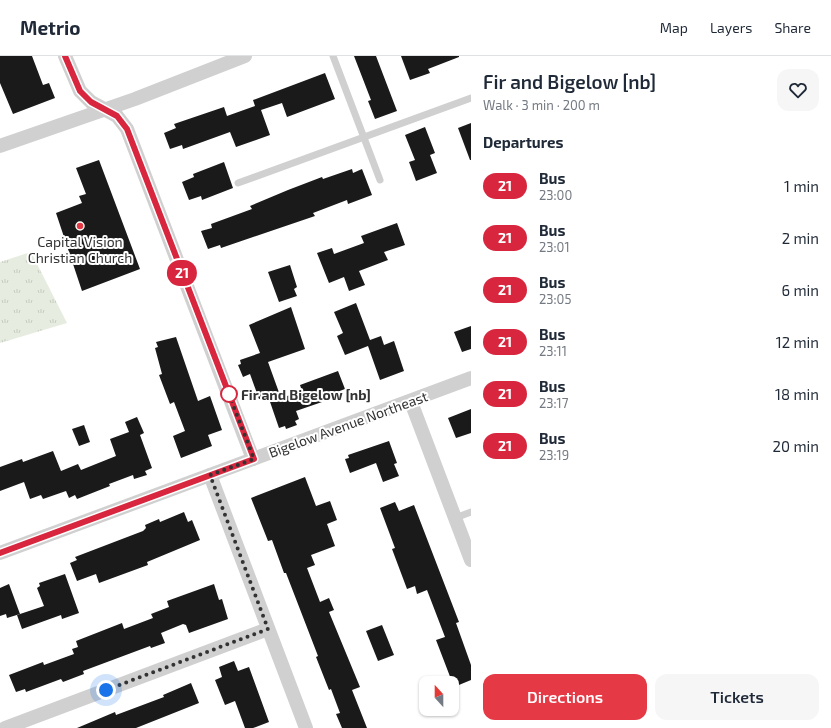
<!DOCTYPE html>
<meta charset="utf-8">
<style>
body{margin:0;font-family:"Exo 2",sans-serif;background:#f6f6f7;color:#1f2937;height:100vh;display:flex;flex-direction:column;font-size:15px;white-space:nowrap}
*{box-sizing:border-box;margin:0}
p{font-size:13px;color:#747a83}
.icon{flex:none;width:22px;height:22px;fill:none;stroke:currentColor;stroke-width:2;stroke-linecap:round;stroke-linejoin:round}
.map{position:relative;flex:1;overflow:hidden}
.panel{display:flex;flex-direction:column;background:#fff;width:360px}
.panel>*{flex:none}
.badge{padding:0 8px;border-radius:13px;font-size:14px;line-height:26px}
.needle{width:26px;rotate:339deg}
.fabs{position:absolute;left:419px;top:620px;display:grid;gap:8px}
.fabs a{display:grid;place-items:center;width:40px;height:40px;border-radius:8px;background:#fff;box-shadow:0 1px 3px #0004;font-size:20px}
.you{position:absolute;width:20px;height:20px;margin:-10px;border:3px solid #fff;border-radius:50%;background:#1a73e8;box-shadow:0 0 0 6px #1a73e833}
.map>.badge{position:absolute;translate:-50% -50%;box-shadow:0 0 0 2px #fff}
h2{padding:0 12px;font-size:15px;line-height:36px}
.round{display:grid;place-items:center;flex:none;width:42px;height:42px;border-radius:12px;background:#f6f6f7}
.overview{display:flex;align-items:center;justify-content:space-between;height:68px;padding:0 12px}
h1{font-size:19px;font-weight:600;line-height:30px}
.button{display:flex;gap:8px;margin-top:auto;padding:8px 12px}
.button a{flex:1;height:46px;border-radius:12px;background:#e63946;color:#fff;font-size:16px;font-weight:600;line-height:46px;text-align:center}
.button a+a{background:#f6f6f7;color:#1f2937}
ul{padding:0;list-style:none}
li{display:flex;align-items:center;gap:12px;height:52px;padding:0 12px}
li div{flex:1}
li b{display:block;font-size:15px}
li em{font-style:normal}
li .badge{min-width:44px;font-weight:700;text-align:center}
header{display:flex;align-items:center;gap:24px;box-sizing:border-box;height:56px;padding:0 20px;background:#fff;border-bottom:1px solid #e0e1e3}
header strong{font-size:19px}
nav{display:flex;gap:22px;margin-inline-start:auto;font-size:14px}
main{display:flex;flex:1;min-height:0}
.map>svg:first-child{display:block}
.grass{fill:url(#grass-tufts)}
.building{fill:#1a1a1a}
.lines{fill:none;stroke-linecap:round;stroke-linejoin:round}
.service{stroke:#d0d0d0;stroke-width:7}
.minor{stroke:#d0d0d0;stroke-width:14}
.line-casing{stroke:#fff;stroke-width:9}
.line{stroke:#d7263d;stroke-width:6}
.walk{stroke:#333;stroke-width:4;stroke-dasharray:0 7.2}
.poi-dot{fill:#e63946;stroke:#fff;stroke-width:1.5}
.stop-dot{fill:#fff;stroke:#d7263d;stroke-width:2}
.labels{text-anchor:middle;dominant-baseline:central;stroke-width:4;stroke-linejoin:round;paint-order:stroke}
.poi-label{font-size:14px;fill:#333;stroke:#fff}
.stop-label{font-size:14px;font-weight:bold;fill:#333;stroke:#fff;text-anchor:start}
.street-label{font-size:14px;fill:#333;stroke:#fff}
</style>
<header>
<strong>Metrio</strong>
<nav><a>Map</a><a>Layers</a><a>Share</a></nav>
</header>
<main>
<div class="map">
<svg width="471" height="672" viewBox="0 0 471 672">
<defs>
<pattern id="grass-tufts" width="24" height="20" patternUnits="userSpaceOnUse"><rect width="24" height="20" fill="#e6ecdf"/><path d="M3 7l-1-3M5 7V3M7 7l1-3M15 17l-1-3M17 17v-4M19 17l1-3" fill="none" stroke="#c6cbc0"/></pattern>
</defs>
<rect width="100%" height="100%" fill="#fff"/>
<path class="grass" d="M 31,196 L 67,267 L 0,287 L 0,206 Z"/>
<g class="building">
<path d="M 0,0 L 32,0 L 43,29 L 49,27 L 55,42 L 13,58 L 0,27 Z"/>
<path d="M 354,0 L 376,0 L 397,55 L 375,63 L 368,45 L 371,44 Z"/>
<path d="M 401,0 L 459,0 L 459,1 L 428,13 L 430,17 L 410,24 Z"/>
<path d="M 325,17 L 335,43 L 287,61 L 282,47 L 261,54 L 270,79 L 236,91 L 230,76 L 183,93 L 182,89 L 170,93 L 164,77 L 176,72 L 174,68 L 224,51 L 227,60 L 255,50 L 253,44 Z"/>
<path d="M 471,67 L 471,104 L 470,104 L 458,72 Z"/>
<path d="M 425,71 L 435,97 L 430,99 L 437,117 L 416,125 L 409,106 L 415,104 L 405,79 Z"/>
<path d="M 99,104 L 140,213 L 82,235 L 56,157 L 82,147 L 79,140 L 86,138 L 76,112 Z"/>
<path d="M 224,106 L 233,132 L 202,144 L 201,140 L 189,144 L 182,126 L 194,121 L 193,118 Z"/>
<path d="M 352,113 L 353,117 L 362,113 L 372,139 L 348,148 L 347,144 L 313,157 L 315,160 L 221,192 L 220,189 L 208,193 L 201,175 L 212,172 L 211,168 L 252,153 L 250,150 L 288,134 L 322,121 L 323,123 Z"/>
<path d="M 397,167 L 405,189 L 384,196 L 388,204 L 359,215 L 365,229 L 349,235 L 344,221 L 329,227 L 317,197 L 332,192 L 334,198 L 364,187 L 361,180 Z"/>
<path d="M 290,209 L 297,231 L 294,233 L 297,240 L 279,246 L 268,216 Z"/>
<path d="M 356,247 L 370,284 L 381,280 L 384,289 L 394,285 L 404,315 L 380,324 L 368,290 L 345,299 L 337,280 L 343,277 L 334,256 Z"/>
<path d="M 291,251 L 305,293 L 268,306 L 281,342 L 302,335 L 300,329 L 338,315 L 345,333 L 321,342 L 322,346 L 296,355 L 299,363 L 295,365 L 297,369 L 286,373 L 285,370 L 279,372 L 268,340 L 259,343 L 250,318 L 243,321 L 238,309 L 241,308 L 240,304 L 260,297 L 249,269 Z"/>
<path d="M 471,270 L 471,293 L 462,296 L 454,276 Z"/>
<path d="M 176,281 L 198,345 L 210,340 L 222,374 L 208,379 L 212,390 L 181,402 L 173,380 L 185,375 L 174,346 L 170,348 L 159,319 L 162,318 L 155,292 L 158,291 L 156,286 Z"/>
<path d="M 471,353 L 471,377 L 456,382 L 448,362 Z"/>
<path d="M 137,361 L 144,377 L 140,379 L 152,412 L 145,415 L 147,419 L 134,423 L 133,419 L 109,428 L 110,430 L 77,443 L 75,439 L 69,442 L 66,435 L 43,443 L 41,439 L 30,443 L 24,426 L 0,435 L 0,411 L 22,403 L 23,406 L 53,395 L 61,415 L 78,408 L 81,414 L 116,400 L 110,383 L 129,376 L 125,366 Z"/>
<path d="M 84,369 L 90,386 L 79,390 L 72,373 Z"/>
<path d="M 389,385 L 397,407 L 394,408 L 399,420 L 383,426 L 376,407 L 350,417 L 345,403 L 349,402 L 348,399 Z"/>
<path d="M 305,421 L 316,450 L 330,445 L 337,464 L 327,468 L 335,490 L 311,499 L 315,509 L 307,512 L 320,546 L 329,542 L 334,554 L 329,556 L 360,631 L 352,634 L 367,672 L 342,672 L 336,658 L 340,657 L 331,633 L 329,634 L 316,601 L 318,600 L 286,517 L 284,517 L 272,484 L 268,485 L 251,442 Z"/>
<path d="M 395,446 L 399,455 L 414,449 L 459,566 L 456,567 L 471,609 L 471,624 L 454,631 L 436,584 L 445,581 L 427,534 L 417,538 L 415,530 L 407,533 L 392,493 L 395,492 L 380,452 Z"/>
<path d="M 184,456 L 188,466 L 192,464 L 200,484 L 147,506 L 148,509 L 99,527 L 96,518 L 77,525 L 70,507 L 77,504 L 75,501 L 143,475 L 146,472 L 145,469 L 159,463 L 160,466 Z"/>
<path d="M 65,518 L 79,557 L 62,563 L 61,559 L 22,573 L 17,559 L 44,550 L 37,532 L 40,530 L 39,527 Z"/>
<path d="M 9,528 L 20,558 L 7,562 L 6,558 L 0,560 L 0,532 Z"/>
<path d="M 214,528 L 219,544 L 222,543 L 228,563 L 189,577 L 186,569 L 183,568 L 161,577 L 165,587 L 151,592 L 150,590 L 83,615 L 84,618 L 63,626 L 61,623 L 26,636 L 25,633 L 16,636 L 9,619 L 43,606 L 44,609 L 74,598 L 72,593 L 78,591 L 76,585 L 122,567 L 124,573 L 153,562 L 151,558 L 169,551 L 167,545 Z"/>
<path d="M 382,569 L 394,599 L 378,605 L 366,575 Z"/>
<path d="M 234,605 L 238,615 L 249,611 L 269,666 L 253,672 L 245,672 L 235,645 L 225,649 L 215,624 L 222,621 L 219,611 Z"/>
<path d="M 191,627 L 199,647 L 136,672 L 77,672 L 115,656 L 116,659 L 164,641 L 163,639 Z"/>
</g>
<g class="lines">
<g class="service">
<path d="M 333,0 L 380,124"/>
<path d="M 238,127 L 471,42"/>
<path d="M 455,462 L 471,456"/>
</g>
<g class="minor">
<path d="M 65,0 L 80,35 L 91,46 L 117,60 L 127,73 L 253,403"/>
<path d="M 0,90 L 135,43 L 245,0"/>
<path d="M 411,346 L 471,504"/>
<path d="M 210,419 L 306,672"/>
<path d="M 0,497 L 471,322"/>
<path d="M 5,672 L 268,573"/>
</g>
</g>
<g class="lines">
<defs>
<path id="line" d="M 0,497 L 254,403 L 127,73 L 117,60 L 91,46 L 80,35 L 65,0"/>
</defs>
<use href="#line" class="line-casing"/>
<use href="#line" class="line"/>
<path class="walk" d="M 106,634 L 268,573 L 210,419 L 254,403 L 228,336 L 229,338"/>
</g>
<circle class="poi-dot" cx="80" cy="170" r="4"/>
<circle class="stop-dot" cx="229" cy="338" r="8"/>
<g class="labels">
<g class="poi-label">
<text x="80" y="185">Capital Vision<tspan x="80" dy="16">Christian Church</tspan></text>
</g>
<g class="stop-label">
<text x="241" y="338">Fir and Bigelow [nb]</text>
</g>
<g class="street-label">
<text transform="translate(348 368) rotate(-20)">Bigelow Avenue Northeast</text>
</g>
</g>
</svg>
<div class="fabs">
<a><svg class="needle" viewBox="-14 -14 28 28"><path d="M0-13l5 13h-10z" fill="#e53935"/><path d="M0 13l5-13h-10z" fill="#747a83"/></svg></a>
</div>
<div class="you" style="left:106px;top:634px"></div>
<b class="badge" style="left:182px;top:217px;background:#d7263d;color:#fff">21</b>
</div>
<section class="panel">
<div class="overview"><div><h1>Fir and Bigelow [nb]</h1><p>Walk · 3 min · 200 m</p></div><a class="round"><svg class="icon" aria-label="heart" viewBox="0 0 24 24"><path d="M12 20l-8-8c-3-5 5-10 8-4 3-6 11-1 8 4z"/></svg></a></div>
<h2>Departures</h2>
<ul>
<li><span class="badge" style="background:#d7263d;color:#fff">21</span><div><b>Bus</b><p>23:00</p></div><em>1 min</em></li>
<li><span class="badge" style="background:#d7263d;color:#fff">21</span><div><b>Bus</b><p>23:01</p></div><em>2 min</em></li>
<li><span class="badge" style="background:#d7263d;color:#fff">21</span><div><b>Bus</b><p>23:05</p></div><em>6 min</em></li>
<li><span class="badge" style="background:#d7263d;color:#fff">21</span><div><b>Bus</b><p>23:11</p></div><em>12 min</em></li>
<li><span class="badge" style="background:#d7263d;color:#fff">21</span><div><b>Bus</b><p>23:17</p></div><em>18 min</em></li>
<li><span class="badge" style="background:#d7263d;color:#fff">21</span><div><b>Bus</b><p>23:19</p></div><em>20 min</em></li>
</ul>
<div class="button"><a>Directions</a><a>Tickets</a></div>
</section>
</main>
